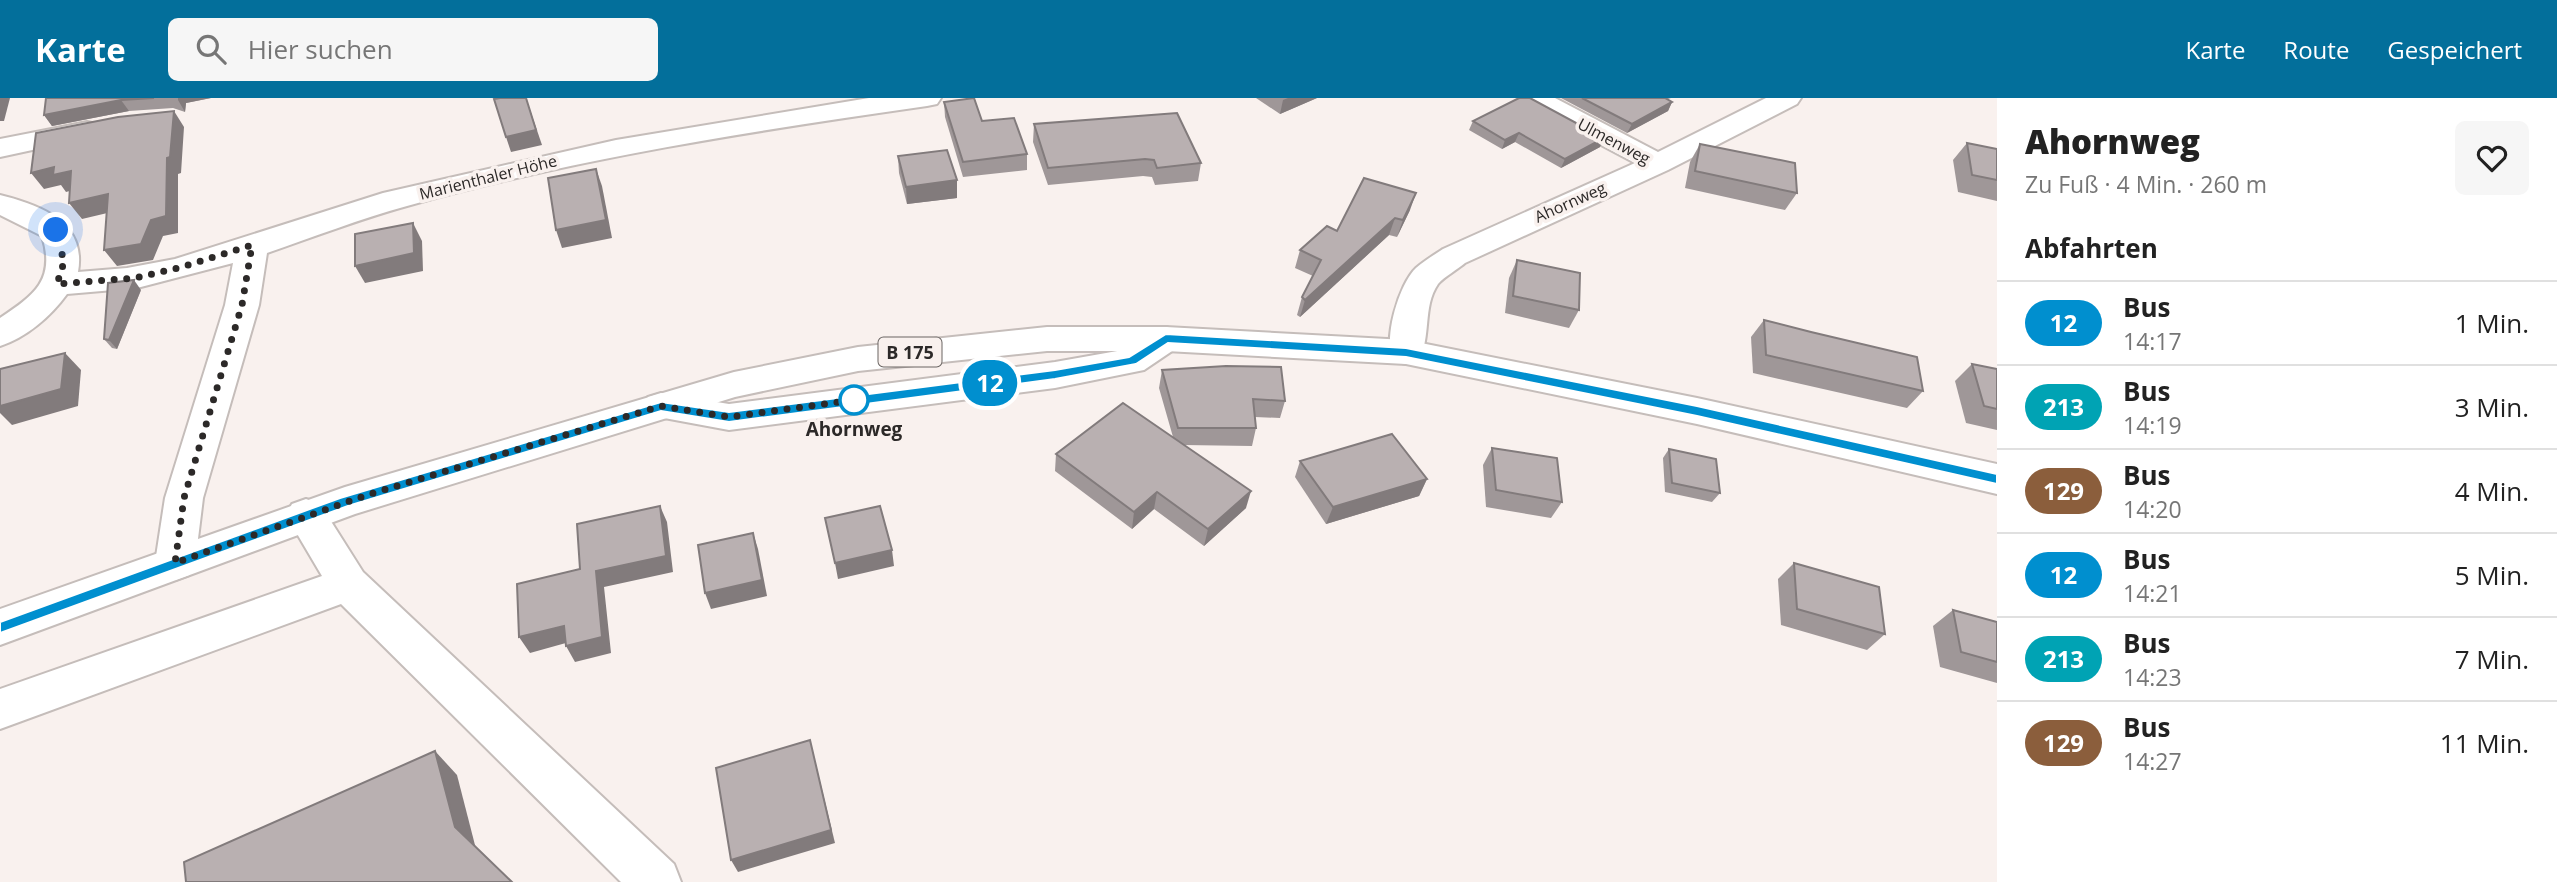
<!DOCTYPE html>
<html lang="de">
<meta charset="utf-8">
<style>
body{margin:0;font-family:"Open Sans",sans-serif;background:#f6f6f6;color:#222;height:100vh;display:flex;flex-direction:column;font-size:26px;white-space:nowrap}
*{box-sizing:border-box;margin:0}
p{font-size:23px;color:#767676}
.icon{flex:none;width:38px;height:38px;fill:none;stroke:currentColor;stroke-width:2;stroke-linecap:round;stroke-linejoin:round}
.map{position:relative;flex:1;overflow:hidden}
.drawer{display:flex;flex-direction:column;background:#fff;width:560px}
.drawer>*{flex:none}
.badge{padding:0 14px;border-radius:23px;font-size:24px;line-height:46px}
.you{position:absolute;width:35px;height:35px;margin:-18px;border:5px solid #fff;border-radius:50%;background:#1a73e8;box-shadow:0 0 0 10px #1a73e833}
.map>.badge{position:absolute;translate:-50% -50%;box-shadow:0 0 0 4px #fff}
h2{padding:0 28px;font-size:26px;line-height:63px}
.round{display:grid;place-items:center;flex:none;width:74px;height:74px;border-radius:10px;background:#f6f6f6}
.overview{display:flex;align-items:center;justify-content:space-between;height:119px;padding:0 28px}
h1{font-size:33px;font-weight:800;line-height:52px}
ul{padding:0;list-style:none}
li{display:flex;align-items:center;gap:21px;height:84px;padding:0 28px;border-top:2px solid #e0e0e0}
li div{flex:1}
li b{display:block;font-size:26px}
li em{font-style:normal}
li .badge{min-width:77px;font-weight:700;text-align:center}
header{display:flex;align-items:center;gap:42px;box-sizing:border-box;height:98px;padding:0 35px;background:#036f9b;color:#fff}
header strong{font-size:33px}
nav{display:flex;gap:38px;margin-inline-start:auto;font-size:24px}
.search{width:490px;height:63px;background:#f6f6f6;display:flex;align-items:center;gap:18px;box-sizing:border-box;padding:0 24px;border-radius:10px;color:#767676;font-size:26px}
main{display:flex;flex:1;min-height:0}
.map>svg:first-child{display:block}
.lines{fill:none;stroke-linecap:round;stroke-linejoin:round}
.minor-casing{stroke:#c5bdba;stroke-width:4}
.major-casing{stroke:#c5bdba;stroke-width:4}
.minor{fill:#fff;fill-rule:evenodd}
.major{fill:#fff;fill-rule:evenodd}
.wall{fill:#9f9798}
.shaded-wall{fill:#827b7c}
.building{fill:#b9b0b1;stroke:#827b7c;stroke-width:2}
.line{fill:#008fcf;stroke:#fff;stroke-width:2}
.walk{stroke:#2c2928;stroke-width:7;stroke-dasharray:0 12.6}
.stop-dot{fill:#fff;stroke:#008fcf;stroke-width:3.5}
.labels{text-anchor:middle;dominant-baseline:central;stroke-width:7;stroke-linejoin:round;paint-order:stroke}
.far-street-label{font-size:16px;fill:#2c2928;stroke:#f9f1ee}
.shield{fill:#f9f1ee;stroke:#6a6563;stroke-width:2}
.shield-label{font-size:18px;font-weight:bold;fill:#2c2928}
.stop-label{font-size:19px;font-weight:bold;fill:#2c2928;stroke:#f9f1ee}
</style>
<header>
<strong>Karte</strong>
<div class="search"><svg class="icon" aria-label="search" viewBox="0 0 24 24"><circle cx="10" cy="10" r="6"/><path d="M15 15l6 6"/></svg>Hier suchen</div>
<nav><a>Karte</a><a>Route</a><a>Gespeichert</a></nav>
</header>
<main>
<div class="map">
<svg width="1997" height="784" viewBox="0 0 1997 784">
<rect width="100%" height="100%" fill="#f9f1ee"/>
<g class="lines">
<defs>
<g id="minor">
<path d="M 941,0 L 937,6 L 927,8 C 753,33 577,60 407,108 C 360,121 313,139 267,155 L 259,207 L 203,400 L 195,465 L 189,477 L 175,482 L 161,477 L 155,465 L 165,400 L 225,207 L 233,165 L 137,190 L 67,196 C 51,218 26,240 0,248 L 0,220 C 34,197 56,182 42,138 L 0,117 L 0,97 C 40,107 87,124 78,174 L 127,170 L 175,161 L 383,95 L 616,42 L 869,0 Z"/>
<path d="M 1520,0 L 1555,0 L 1658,54 L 1766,0 L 1801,0 L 1797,6 L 1668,72 L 1465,165 C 1457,172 1445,178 1438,186 C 1422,209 1432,240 1418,263 L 1406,266 L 1394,263 C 1382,243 1399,186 1416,170 C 1424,163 1434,157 1443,151 L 1635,65 L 1524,6 Z"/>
<path d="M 87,24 L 97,26 L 101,32 L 97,38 L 0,59 L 0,41 Z"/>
<path d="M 1166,229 L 1178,233 L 1183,241 L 1178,249 L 1144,272 L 1055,290 L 729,332 L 648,317 L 643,308 L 648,299 L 661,295 L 729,306 L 1055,264 L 1123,252 L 1154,233 Z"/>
<path d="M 306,401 L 320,406 L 363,474 L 674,766 L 681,784 L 621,784 L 341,506 L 0,631 L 0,591 L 322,478 L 286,417 L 292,406 Z"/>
</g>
<path id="major" d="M 1047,229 L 1166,229 L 1406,242 L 1697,300 L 1997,366 L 1997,396 L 1697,326 L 1406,266 L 1166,253 L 1047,253 L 858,273 L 735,299 L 355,416 L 0,547 L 0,511 L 345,389 L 734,274 L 858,249 Z"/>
</defs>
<use href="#minor" class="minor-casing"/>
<use href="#major" class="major-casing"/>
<use href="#minor" class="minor"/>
<use href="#major" class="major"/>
</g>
<g class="wall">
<path d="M 46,0 L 211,0 L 186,5 L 185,14 L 173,10 L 129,13 L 52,28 L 44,17 Z"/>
<path d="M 1256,0 L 1317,0 L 1280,16 Z"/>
<path d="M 1561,0 L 1671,0 L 1668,1 L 1672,4 L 1668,13 L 1627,35 Z"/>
<path d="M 944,4 L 982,23 L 1027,56 L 1027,72 L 963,79 L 945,19 Z"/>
<path d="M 1473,23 L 1600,49 L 1561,70 L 1515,44 L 1502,51 L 1469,32 Z"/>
<path d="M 1034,26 L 1201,65 L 1198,83 L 1155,87 L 1152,79 L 1143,78 L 1048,87 L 1033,44 Z"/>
<path d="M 1967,45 L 1997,51 L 1997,103 L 1958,94 L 1953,62 Z"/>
<path d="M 1700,46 L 1797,95 L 1785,112 L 1685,90 L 1690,64 Z"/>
<path d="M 898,58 L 957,100 L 907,106 L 899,75 Z"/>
<path d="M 1410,112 L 1397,139 L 1389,137 L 1300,219 L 1297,217 L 1302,199 L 1313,178 L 1295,170 L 1300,152 L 1337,133 Z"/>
<path d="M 1517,162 L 1579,212 L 1569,230 L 1505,215 L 1509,180 Z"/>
<path d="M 141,192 L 117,251 L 112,250 L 104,241 Z"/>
<path d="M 1764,222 L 1923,293 L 1907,310 L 1753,275 L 1751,239 Z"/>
<path d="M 1972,266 L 1997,271 L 1997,332 L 1966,325 L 1955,283 Z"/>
<path d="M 1162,272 L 1285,303 L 1280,320 L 1255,319 L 1256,330 L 1252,348 L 1184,347 L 1246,410 L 1204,448 L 1154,411 L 1132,431 L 1055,373 L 1056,356 L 1173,339 L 1159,290 Z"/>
<path d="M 1492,350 L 1562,404 L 1551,420 L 1486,409 L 1483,367 Z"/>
<path d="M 1669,351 L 1720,395 L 1712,404 L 1665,394 L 1663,360 Z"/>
<path d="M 1300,363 L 1427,381 L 1419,398 L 1326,426 L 1295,379 Z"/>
<path d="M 1794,465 L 1885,536 L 1867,552 L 1781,527 L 1778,481 Z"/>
<path d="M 1953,512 L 1997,524 L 1997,585 L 1940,569 L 1933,528 Z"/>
</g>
<g class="shaded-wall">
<path d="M 0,0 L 10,0 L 4,23 L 0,23 Z"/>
<path d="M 178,0 L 211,0 L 186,5 L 185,14 L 178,2 Z"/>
<path d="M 526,0 L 542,47 L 511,54 L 506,39 Z"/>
<path d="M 1288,0 L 1317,0 L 1280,16 L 1283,2 Z"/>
<path d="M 121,2 L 129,13 L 52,28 L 44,17 Z"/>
<path d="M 1672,4 L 1668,13 L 1627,35 L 1632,26 Z"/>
<path d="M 174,13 L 184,29 L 181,75 L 178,76 L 178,135 L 163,138 L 153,162 L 117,168 L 104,152 L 167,60 Z"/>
<path d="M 1519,35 L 1515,44 L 1502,51 L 1505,42 Z"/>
<path d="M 1604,40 L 1600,49 L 1561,70 L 1565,61 Z"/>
<path d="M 54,69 L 71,73 L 84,89 L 66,94 L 61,87 L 44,91 L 31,75 Z"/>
<path d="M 596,71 L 602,88 L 612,140 L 562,150 L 556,132 Z"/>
<path d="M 957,82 L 957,100 L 907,106 L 906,89 Z"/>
<path d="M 1416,95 L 1410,112 L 1397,139 L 1403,122 Z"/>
<path d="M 108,96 L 120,112 L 82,121 L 69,105 Z"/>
<path d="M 1395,120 L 1389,137 L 1300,219 L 1305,202 Z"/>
<path d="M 413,125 L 422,143 L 423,173 L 365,185 L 355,168 Z"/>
<path d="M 134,182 L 141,192 L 117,251 L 109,242 Z"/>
<path d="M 65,255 L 81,272 L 78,308 L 12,327 L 0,315 L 0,308 Z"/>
<path d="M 1427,381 L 1419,398 L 1326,426 L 1333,409 Z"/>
<path d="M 1251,393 L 1246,410 L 1204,448 L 1208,431 Z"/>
<path d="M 1157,394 L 1154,411 L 1132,431 L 1134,414 Z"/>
<path d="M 660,408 L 667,424 L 673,474 L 604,489 L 611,555 L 575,564 L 566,548 L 596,473 Z"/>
<path d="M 753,435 L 758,451 L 767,498 L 711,511 L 705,495 Z"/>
<path d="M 892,452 L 894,468 L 838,481 L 835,465 Z"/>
<path d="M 564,528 L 573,543 L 530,555 L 519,539 Z"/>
<path d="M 810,642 L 835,745 L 738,774 L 731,762 Z"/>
<path d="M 435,653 L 457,677 L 476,751 L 455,729 Z"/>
</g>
<g class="building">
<path d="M 46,0 L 154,0 L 121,2 L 44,17 Z"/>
<path d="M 500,0 L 526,0 L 536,32 L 506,39 L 494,1 Z"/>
<path d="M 974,0 L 982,23 L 1014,20 L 1027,56 L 963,64 L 944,4 Z"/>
<path d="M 1519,0 L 1530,0 L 1604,40 L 1565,61 L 1519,35 L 1505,42 L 1473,23 Z"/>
<path d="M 1582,0 L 1665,0 L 1672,4 L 1632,26 Z"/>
<path d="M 174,13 L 170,59 L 167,60 L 166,118 L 151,122 L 141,146 L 104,152 L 108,96 L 69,105 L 71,73 L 53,77 L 54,69 L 31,75 L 36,35 L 118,19 Z"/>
<path d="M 1177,15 L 1201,65 L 1157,70 L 1154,62 L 1145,61 L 1048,70 L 1034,26 Z"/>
<path d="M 1967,45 L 1997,51 L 1997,82 L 1972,77 Z"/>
<path d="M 1700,46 L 1795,65 L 1797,95 L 1695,73 Z"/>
<path d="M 947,52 L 957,82 L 906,89 L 898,58 Z"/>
<path d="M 596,71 L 606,122 L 556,132 L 548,80 Z"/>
<path d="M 1364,80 L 1416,95 L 1403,122 L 1395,120 L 1305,202 L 1302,199 L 1321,162 L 1300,152 L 1327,128 L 1337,133 Z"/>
<path d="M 413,125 L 414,155 L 355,168 L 355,136 Z"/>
<path d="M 1517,162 L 1580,175 L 1579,212 L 1513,198 Z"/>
<path d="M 134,182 L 109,242 L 104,241 L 108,185 Z"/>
<path d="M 1764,222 L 1811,234 L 1917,259 L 1923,293 L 1766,257 Z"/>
<path d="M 65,255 L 61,291 L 0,308 L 0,271 Z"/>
<path d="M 1972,266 L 1997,271 L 1997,311 L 1984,308 Z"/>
<path d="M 1226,268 L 1281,269 L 1285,303 L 1253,301 L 1256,330 L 1178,330 L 1162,272 Z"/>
<path d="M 1123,305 L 1251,393 L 1208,431 L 1157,394 L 1134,414 L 1056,356 Z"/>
<path d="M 1392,336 L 1427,381 L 1333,409 L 1300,363 Z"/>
<path d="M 1492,350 L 1557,360 L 1562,404 L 1496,392 Z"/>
<path d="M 1669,351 L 1716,361 L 1720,395 L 1672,385 Z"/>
<path d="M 660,408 L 666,458 L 596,473 L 602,539 L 566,548 L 564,528 L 519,539 L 517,486 L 580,471 L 577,426 Z"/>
<path d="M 880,408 L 892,452 L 835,465 L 825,420 Z"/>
<path d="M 753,435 L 762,482 L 705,495 L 698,447 Z"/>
<path d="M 1794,465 L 1879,489 L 1885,536 L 1797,511 Z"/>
<path d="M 1953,512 L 1997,524 L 1997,564 L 1961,554 Z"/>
<path d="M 810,642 L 831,732 L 731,762 L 716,670 Z"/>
<path d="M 435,653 L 455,729 L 512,784 L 186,784 L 184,764 Z"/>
</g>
<path class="line" d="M 1166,236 L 1406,250 L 1697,308 L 1997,376 L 1997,386 L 1697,318 L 1406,259 L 1168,245 L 1136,266 L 1055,281 L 729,324 L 661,313 L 348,408 L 0,535 L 0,524 L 340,400 L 661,304 L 729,314 L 1055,272 L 1129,259 Z"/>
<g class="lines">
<path class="walk" d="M 56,132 L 64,164 L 57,186 L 135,180 L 182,169 L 252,147 L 242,207 L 184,400 L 175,465 L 367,397 L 661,308 L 729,319 L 854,302"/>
</g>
<circle class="stop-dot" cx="854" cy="302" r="14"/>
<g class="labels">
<g class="far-street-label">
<text transform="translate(1614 43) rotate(28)">Ulmenweg</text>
<text transform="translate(488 79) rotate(-14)">Marienthaler Höhe</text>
<text transform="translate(1570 104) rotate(-24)">Ahornweg</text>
</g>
<rect class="shield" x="878.5" y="239.5" width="63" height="29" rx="5"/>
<g class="shield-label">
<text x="910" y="254">B 175</text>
</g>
<g class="stop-label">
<text x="854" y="331">Ahornweg</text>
</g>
</g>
</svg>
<div class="you" style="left:56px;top:132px"></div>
<b class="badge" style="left:990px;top:285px;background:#008fcf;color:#fff">12</b>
</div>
<section class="drawer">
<div class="overview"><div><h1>Ahornweg</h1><p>Zu Fuß · 4 Min. · 260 m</p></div><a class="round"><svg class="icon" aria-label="heart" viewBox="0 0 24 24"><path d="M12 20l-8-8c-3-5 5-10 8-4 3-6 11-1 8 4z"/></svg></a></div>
<h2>Abfahrten</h2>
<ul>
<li><span class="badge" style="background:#008fcf;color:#fff">12</span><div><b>Bus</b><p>14:17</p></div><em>1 Min.</em></li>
<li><span class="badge" style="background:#00a3b4;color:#fff">213</span><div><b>Bus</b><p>14:19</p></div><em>3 Min.</em></li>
<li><span class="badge" style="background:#8b5e3c;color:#fff">129</span><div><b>Bus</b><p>14:20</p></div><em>4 Min.</em></li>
<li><span class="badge" style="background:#008fcf;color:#fff">12</span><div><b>Bus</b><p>14:21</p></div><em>5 Min.</em></li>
<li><span class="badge" style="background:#00a3b4;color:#fff">213</span><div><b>Bus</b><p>14:23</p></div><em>7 Min.</em></li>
<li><span class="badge" style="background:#8b5e3c;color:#fff">129</span><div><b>Bus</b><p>14:27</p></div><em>11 Min.</em></li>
</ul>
</section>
</main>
